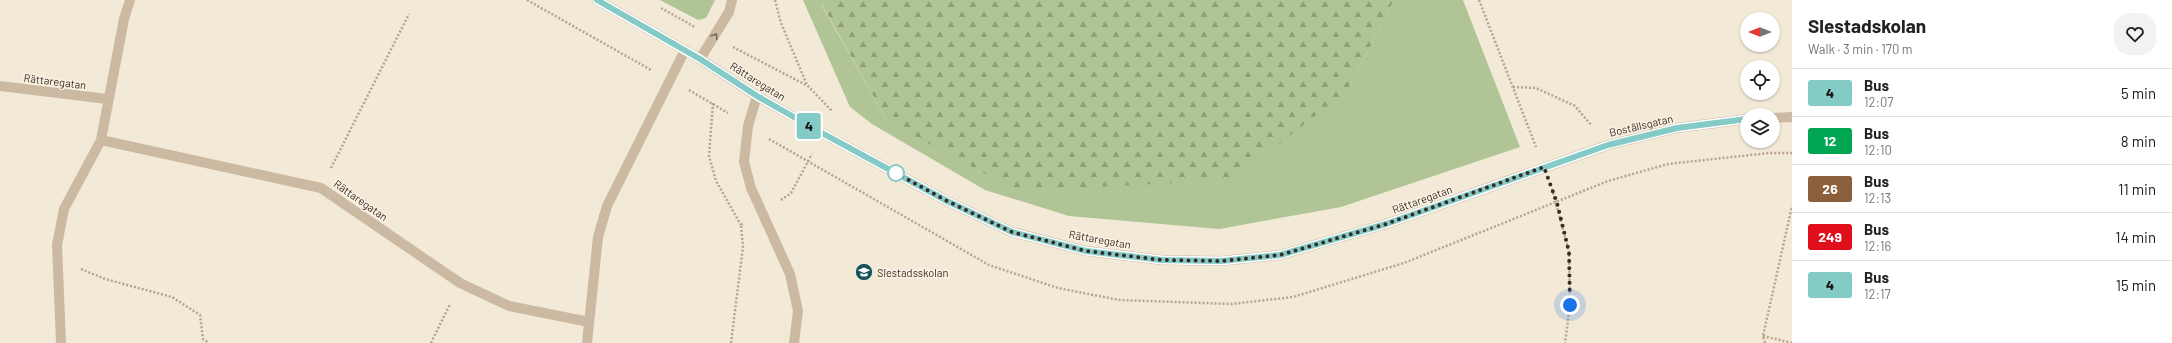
<!DOCTYPE html>
<meta charset="utf-8">
<style>
body{margin:0;font-family:Barlow,sans-serif;background:#f2f2f2;color:#222;height:100vh;display:flex;flex-direction:column;font-size:15px;white-space:nowrap}
*{box-sizing:border-box;margin:0}
p{font-size:13px;color:#767676}
.icon{flex:none;width:22px;height:22px;fill:none;stroke:currentColor;stroke-width:2;stroke-linecap:round;stroke-linejoin:round}
.map{position:relative;flex:1;overflow:hidden}
.sheet{display:flex;flex-direction:column;background:#fff;width:380px}
.sheet>*{flex:none}
.badge{padding:0 8px;border-radius:3px;font-size:14px;line-height:26px}
.needle{width:26px;rotate:270deg}
.buttons{position:absolute;left:1740px;top:12px;display:grid;gap:8px}
.buttons a{display:grid;place-items:center;width:40px;height:40px;border-radius:50%;background:#fff;box-shadow:0 1px 3px #0004;font-size:20px}
.you{position:absolute;width:20px;height:20px;margin:-10px;border:3px solid #fff;border-radius:50%;background:#1a73e8;box-shadow:0 0 0 6px #1a73e833}
.map>.badge{position:absolute;translate:-50% -50%;box-shadow:0 0 0 2px #fff}
.round{display:grid;place-items:center;flex:none;width:42px;height:42px;border-radius:16px;background:#f2f2f2}
.summary{display:flex;align-items:center;justify-content:space-between;height:68px;padding:0 16px}
h1{font-size:19px;font-weight:700;line-height:30px}
ul{padding:0;list-style:none}
li{display:flex;align-items:center;gap:12px;height:48px;padding:0 16px;border-top:1px solid #e0e0e0}
li div{flex:1}
li b{display:block;font-size:15px}
li em{font-style:normal}
li .badge{min-width:44px;font-weight:700;text-align:center}
main{display:flex;flex:1;min-height:0}
.map>svg:first-child{display:block}
.green{fill:#b0c496}
.forest{fill:url(#forest-firs)}
.lines{fill:none;stroke-linecap:round;stroke-linejoin:round}
.path{stroke:#b8a38c;stroke-width:2.5;stroke-dasharray:2 2;stroke-linecap:butt}
.lane{stroke:#ccb9a2;stroke-width:10}
.street{stroke:#ccb9a2;stroke-width:10}
.oneway{stroke:#7a6b5d}
.line-casing{stroke:#fff;stroke-width:9}
.line{stroke:#84cac6;stroke-width:6}
.walk{stroke:#362c25;stroke-width:4;stroke-dasharray:0 7.2}
.stop-dot{fill:#fff;stroke:#84cac6;stroke-width:2}
.labels{text-anchor:middle;dominant-baseline:central;stroke-width:3;stroke-linejoin:round;paint-order:stroke}
.street-label{font-size:11px;fill:#362c25;stroke:#fbf2e4}
.poi-label{font-size:11px;fill:#362c25;stroke:#fbf2e4;text-anchor:start}
</style>
<main>
<div class="map">
<svg width="1792" height="343" viewBox="0 0 1792 343">
<defs>
<pattern id="forest-firs" width="22" height="20" patternUnits="userSpaceOnUse"><rect width="22" height="20" fill="#b0c496"/><path d="M5 1l3.5 6h-7zM16 11l3.5 6h-7z" fill="#909f7a"/></pattern>
</defs>
<rect width="100%" height="100%" fill="#f3e9d7"/>
<g class="green">
<path d="M 660,0 L 715,0 L 706,18 L 698,20 Z"/>
<path d="M 803,0 L 823,0 L 822,6 L 888,122 L 1348,90 L 1394,0 L 1463,0 L 1520,147 L 1341,207 L 1219,229 L 1069,216 L 985,190 L 872,124 L 850,107 Z"/>
</g>
<path class="forest" d="M 823,0 L 1394,0 L 1348,90 L 1233,180 L 1017,191 L 888,122 L 822,5 Z"/>
<g class="lines">
<g class="path">
<path d="M 527,0 L 651,70"/>
<path d="M 775,0 L 781,23 L 807,85 L 831,110 L 830,112"/>
<path d="M 1479,0 L 1536,147"/>
<path d="M 661,8 L 695,27"/>
<path d="M 733,47 L 806,85"/>
<path d="M 1513,87 L 1536,88 L 1575,106 L 1592,126"/>
<path d="M 689,90 L 728,113"/>
<path d="M 713,103 L 709,156 L 716,181 L 741,225"/>
<path d="M 769,139 L 989,265 L 1058,288 L 1119,300 L 1232,304 L 1293,297 L 1404,263 L 1608,181 L 1668,164 L 1769,153 L 1792,153"/>
<path d="M 331,168 L 409,14"/>
<path d="M 1552,189 L 1569,252 L 1570,305 L 1565,343"/>
<path d="M 781,200 L 791,193 L 812,154"/>
<path d="M 81,269 L 105,279 L 172,297 L 200,315 L 203,339 L 209,343"/>
<path d="M 1763,336 L 1792,343"/>
<path d="M 431,343 L 450,304"/>
<path d="M 731,343 L 743,247 L 741,225 L 743,224"/>
<path d="M 1765,343 L 1763,336 L 1792,206"/>
</g>
<g class="lane">
<path d="M 700,59 L 729,12 L 732,0"/>
<path d="M 757,96 L 748,126 L 744,162 L 751,188 L 790,274 L 798,311 L 794,343"/>
</g>
<g class="street">
<path d="M 597,0 L 700,59 L 757,96 L 822,133 L 947,201 L 1012,232 L 1086,251 L 1162,260 L 1221,261 L 1280,255 L 1386,224 L 1608,145 L 1677,128 L 1747,119"/>
<path d="M 0,86 L 107,99"/>
<path d="M 1773,118 L 1792,117"/>
<path d="M 101,140 L 321,188 L 460,283 L 509,306 L 589,322"/>
<path d="M 61,343 L 57,245 L 64,209 L 101,140 L 124,19 L 130,0"/>
<path d="M 587,343 L 598,237 L 607,206 L 685,50"/>
</g>
</g>
<defs><path id="oneway-chevron" d="M-2-3.5L2.5 0L-2 3.5" fill="none" stroke-width="1.6" stroke-linecap="round" stroke-linejoin="round"/></defs>
<use class="oneway" href="#oneway-chevron" transform="translate(715 36) rotate(-58)"/>
<g class="lines">
<defs>
<path id="line" d="M 597,0 L 700,59 L 757,96 L 822,133 L 947,201 L 1012,232 L 1086,251 L 1162,260 L 1221,261 L 1280,255 L 1386,224 L 1608,145 L 1677,128 L 1747,119"/>
</defs>
<use href="#line" class="line-casing"/>
<use href="#line" class="line"/>
<path class="walk" d="M 896,173 L 947,201 L 1012,232 L 1086,251 L 1162,260 L 1221,261 L 1280,255 L 1386,224 L 1544,167 L 1557,203 L 1569,252 L 1570,305"/>
</g>
<defs>
<symbol id="school-disc" viewBox="-11 -11 22 22"><circle r="9.5" fill="#17515c" stroke="#fbf2e4"/><path d="M0-5L7-2L0 1L-7-2ZM-4 1L0 2.5L4 1V4Q0 6-4 4Z" fill="#fff"/></symbol>
</defs>
<g fill-rule="evenodd">
<use href="#school-disc" x="854" y="262" width="20" height="20"/>
</g>
<circle class="stop-dot" cx="896" cy="173" r="8"/>
<g class="labels">
<g class="street-label">
<text transform="translate(55 81) rotate(7)">Rättaregatan</text>
<text transform="translate(758 81) rotate(32)">Rättaregatan</text>
<text transform="translate(1641 125) rotate(-13)">Boställsgatan</text>
<text transform="translate(1422 199) rotate(-20)">Rättaregatan</text>
<text transform="translate(361 200) rotate(35)">Rättaregatan</text>
<text transform="translate(1100 239) rotate(10)">Rättaregatan</text>
</g>
<g class="poi-label">
<text x="877" y="272">Slestadsskolan</text>
</g>
</g>
</svg>
<div class="buttons">
<a><svg class="needle" viewBox="-14 -14 28 28"><path d="M0-13l5 13h-10z" fill="#e53935"/><path d="M0 13l5-13h-10z" fill="#767676"/></svg></a>
<a><svg class="icon" aria-label="locate" viewBox="0 0 24 24"><circle cx="12" cy="12" r="6"/><path d="M12 2v4M12 18v4M2 12h4M18 12h4"/></svg></a>
<a><svg class="icon" aria-label="layers" viewBox="0 0 24 24"><path d="M12 4l9 5-9 5-9-5zM3 14l9 5 9-5"/></svg></a>
</div>
<div class="you" style="left:1570px;top:305px"></div>
<b class="badge" style="left:809px;top:126px;background:#84cac6;color:#111">4</b>
</div>
<section class="sheet">
<div class="summary"><div><h1>Slestadskolan</h1><p>Walk · 3 min · 170 m</p></div><a class="round"><svg class="icon" aria-label="heart" viewBox="0 0 24 24"><path d="M12 20l-8-8c-3-5 5-10 8-4 3-6 11-1 8 4z"/></svg></a></div>
<ul>
<li><span class="badge" style="background:#84cac6;color:#111">4</span><div><b>Bus</b><p>12:07</p></div><em>5 min</em></li>
<li><span class="badge" style="background:#00a651;color:#fff">12</span><div><b>Bus</b><p>12:10</p></div><em>8 min</em></li>
<li><span class="badge" style="background:#8b5e3c;color:#fff">26</span><div><b>Bus</b><p>12:13</p></div><em>11 min</em></li>
<li><span class="badge" style="background:#e10e1c;color:#fff">249</span><div><b>Bus</b><p>12:16</p></div><em>14 min</em></li>
<li><span class="badge" style="background:#84cac6;color:#111">4</span><div><b>Bus</b><p>12:17</p></div><em>15 min</em></li>
</ul>
</section>
</main>
